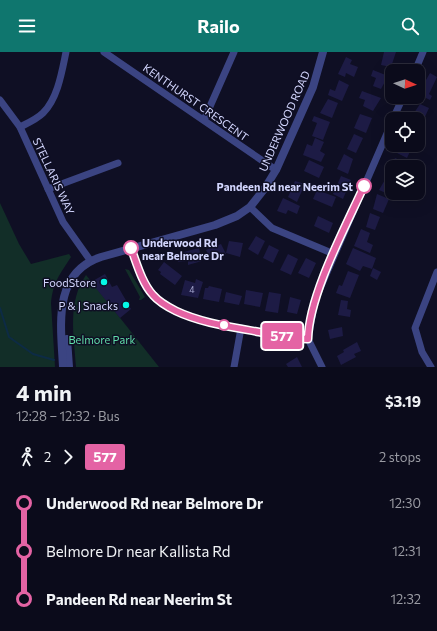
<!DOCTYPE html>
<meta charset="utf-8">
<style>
body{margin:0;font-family:Commissioner,sans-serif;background:#141424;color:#f1f3f6;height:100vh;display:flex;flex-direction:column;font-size:15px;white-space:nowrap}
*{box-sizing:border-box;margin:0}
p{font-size:13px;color:#9a9ba3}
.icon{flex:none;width:22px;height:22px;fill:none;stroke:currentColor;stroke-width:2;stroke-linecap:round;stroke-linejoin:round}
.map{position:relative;height:315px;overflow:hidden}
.drawer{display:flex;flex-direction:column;background:#0b0b1b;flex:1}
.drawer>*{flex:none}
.badge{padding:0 8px;border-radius:3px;font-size:14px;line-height:26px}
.needle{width:26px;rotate:93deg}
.controls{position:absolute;left:385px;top:12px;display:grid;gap:8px}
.controls a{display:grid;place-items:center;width:40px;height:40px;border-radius:8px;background:#0b0b1b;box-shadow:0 4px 16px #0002,0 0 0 1px #2b2b3a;font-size:20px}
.map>.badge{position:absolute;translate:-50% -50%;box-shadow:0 0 0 2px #fff}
.legs{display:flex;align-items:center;gap:6px;height:44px;padding:0 16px;font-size:13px}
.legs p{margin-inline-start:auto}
.headline{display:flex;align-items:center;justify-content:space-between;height:68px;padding:0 16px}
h1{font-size:22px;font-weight:700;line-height:30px}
ul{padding:0 16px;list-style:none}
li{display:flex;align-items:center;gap:14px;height:48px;font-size:15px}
li i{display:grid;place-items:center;width:6px;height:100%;margin:0 5px;background:currentColor}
li i::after{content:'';width:10px;height:10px;margin:-5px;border:3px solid;border-radius:50%;background:#0b0b1b}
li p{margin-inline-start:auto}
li:first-child i{background:linear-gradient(#0000 50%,currentColor 0)}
li:last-child i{background:linear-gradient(currentColor 50%,#0000 0)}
header{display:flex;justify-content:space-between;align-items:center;height:52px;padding:0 16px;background:#0f766e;color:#fff;font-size:18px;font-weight:700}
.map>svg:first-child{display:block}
.green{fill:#122e28}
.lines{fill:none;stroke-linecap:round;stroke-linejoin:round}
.stream{stroke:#0d2b45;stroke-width:2}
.building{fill:#1d1b45}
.minor{stroke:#3b4482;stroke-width:7}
.tertiary{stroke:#3b4482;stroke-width:8}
.line-1-casing{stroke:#fff;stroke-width:9}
.line-1{stroke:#e463a4;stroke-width:6}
.stop-1-dot{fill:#fff;stroke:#e463a4;stroke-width:2}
.poi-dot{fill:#05f9e7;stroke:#0f0f24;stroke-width:1.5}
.labels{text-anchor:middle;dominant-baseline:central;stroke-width:3;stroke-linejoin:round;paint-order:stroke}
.number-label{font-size:9px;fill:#a6a7d0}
.street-label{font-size:11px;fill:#d3d6fe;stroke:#0f0f24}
.stop-label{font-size:11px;font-weight:bold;fill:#d3d6fe;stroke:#0f0f24;text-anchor:end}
.poi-label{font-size:11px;fill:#d3d6fe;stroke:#0f0f24;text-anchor:end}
.park-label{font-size:11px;fill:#60dda9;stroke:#0f0f24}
</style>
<header><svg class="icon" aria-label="menu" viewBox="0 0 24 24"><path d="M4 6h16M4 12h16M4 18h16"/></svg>Railo<svg class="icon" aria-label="search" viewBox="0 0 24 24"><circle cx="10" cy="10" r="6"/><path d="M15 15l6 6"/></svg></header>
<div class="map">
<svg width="437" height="315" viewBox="0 0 437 315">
<rect width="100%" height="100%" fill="#0f0f24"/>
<g class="green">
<path d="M 0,151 L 19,192 L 31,212 L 69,202 L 71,205 C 60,222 53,230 51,251 L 55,315 L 0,315 Z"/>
<path d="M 125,217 L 129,218 L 145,245 L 141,248 L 139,248 L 140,245 Z"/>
<path d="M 86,223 L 159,315 L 76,315 C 74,284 67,250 86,223 Z"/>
</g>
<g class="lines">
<path class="stream" d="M 0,256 L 9,285 L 33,302 L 54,308"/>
</g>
<g class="building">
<path d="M 384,0 L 396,0 L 391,15 L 381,13 Z"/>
<path d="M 346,5 L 352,8 L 350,12 L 358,15 L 354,25 L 346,21 L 345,25 L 338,22 Z"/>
<path d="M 373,18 L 388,24 L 381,37 L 373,34 L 376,26 L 371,24 Z"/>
<path d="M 430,21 L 437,25 L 429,42 L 432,44 L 430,48 L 418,42 Z"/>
<path d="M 339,28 L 349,33 L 342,49 L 328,43 L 330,37 L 335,39 Z"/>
<path d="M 362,39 L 381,46 L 373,59 L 363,54 L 365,48 L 359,46 Z"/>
<path d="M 328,47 L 338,51 L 332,66 L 320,61 Z"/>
<path d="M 420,52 L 429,56 L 423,69 L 412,64 Z"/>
<path d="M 360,62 L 372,66 L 366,81 L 354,76 Z"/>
<path d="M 314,64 L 330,70 L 323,88 L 312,84 L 317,71 L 312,69 Z"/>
<path d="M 418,72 L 425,75 L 421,83 L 418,81 Z"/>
<path d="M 354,82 L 363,86 L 356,101 L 347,97 Z"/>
<path d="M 315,86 L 324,90 L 320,99 L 325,102 L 321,110 L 303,103 L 307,92 L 312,94 Z"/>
<path d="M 400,93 L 413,93 L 407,106 L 397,101 Z"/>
<path d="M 344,102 L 353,107 L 348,122 L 337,117 Z"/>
<path d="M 395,106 L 404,110 L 401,115 L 392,115 L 392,122 L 387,120 Z"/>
<path d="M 309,108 L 324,115 L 319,126 L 304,119 Z"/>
<path d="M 341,124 L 351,128 L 343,147 L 333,142 Z"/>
<path d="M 386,126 L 392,128 L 392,141 L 397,141 L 395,145 L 379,138 Z"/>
<path d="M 295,129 L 305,132 L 297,150 L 288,145 Z"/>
<path d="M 317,138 L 336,145 L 332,155 L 313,147 Z"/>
<path d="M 377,142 L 389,147 L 383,161 L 373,157 Z"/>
<path d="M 283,146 L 300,154 L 297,162 L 288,158 L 286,162 L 277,159 Z"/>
<path d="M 370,161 L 380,165 L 375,178 L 366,175 Z"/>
<path d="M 318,164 L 333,171 L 329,181 L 314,174 Z"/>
<path d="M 361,177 L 370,181 L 367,190 L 373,193 L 370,201 L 354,194 Z"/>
<path d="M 256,184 L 265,189 L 258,203 L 248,197 Z"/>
<path d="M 229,189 L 243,191 L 240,205 L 226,201 Z"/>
<path d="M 221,192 L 226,202 L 211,209 L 206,198 Z"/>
<path d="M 269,193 L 279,198 L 273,211 L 263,206 Z"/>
<path d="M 199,196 L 202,209 L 188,213 L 188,209 L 178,210 L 176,202 Z"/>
<path d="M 353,196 L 376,206 L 372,217 L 363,214 L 360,219 L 346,212 Z"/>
<path d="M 288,202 L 298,207 L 291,223 L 280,218 Z"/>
<path d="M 306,206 L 316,211 L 309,226 L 298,221 Z"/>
<path d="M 164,210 L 182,224 L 175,233 L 160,222 L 161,220 L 158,218 Z"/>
<path d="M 373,216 L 381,220 L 377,228 L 370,224 Z"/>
<path d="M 348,219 L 359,223 L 350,246 L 336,241 L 339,233 L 342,234 Z"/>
<path d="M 105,222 L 112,235 L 117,233 L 131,257 L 120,266 L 91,230 Z"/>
<path d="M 196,227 L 203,230 L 198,246 L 181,243 L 185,228 L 195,231 Z"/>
<path d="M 209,234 L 222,237 L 219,250 L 203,247 L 205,236 L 208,236 Z"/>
<path d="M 246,238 L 263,241 L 260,255 L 244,252 Z"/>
<path d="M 226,240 L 242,244 L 239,253 L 224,250 Z"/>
<path d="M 269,240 L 281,242 L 278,261 L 265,259 Z"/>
<path d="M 290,245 L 301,248 L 297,262 L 287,260 Z"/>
<path d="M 341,248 L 348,249 L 347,257 L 351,258 L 350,265 L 338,263 Z"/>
<path d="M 342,275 L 343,284 L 330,287 L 328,278 Z"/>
<path d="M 357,290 L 361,299 L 354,302 L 356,305 L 341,313 L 337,304 L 344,300 L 343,298 Z"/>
<path d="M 297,305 L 302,315 L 288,315 L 286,312 Z"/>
</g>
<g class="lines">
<g class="minor">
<path d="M 104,0 L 276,118"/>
<path d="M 415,19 L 423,0"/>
<path d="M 0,48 L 20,75 L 63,170 L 90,208"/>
<path d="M 393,67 L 403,45"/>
<path d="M 204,68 L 234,0"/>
<path d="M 20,75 C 28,71 37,67 43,61 C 58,46 62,19 66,0"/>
<path d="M 48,137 L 118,111"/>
<path d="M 250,155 L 272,176 L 334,202"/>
<path d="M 131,196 C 137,212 142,230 153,243 C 159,250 168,255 176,259 C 199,270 228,274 253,279 C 271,282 289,287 308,287"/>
<path d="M 234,315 L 241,276"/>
<path d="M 322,315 L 308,287 L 315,248 L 392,70"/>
<path d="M 431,315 L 422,300 L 415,276 L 437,220"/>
</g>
<g class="tertiary">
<path d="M 67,287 L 69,315"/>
<path d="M 63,315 C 61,274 52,221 101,205 L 215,173 L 237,164 L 250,155 L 265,136 L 276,118 L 313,35 L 323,0"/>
</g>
</g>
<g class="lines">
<defs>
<path id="line-1" d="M 131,196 C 137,212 142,231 153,243 C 159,250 168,255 176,259 C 201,271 232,275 259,280 C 275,283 291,287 308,287 C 309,243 345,176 364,134"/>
</defs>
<use href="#line-1" class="line-1-casing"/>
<use href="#line-1" class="line-1"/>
</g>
<g class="stop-1-dot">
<circle cx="364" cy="134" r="7"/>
<circle cx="131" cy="196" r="7"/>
<circle cx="224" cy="273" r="5"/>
</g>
<g class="poi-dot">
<circle cx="104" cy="230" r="4"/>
<circle cx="126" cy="253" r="4"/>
</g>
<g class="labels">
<g class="number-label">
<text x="192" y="237">4</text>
</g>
<g class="street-label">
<text transform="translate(196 50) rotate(35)">KENTHURST CRESCENT</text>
<text transform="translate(284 69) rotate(-66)">UNDERWOOD ROAD</text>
<text transform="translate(54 124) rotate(65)">STELLARIS WAY</text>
</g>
<g class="stop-label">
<text x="353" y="134">Pandeen Rd near Neerim St</text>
<text x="142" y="190" text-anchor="start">Underwood Rd<tspan x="142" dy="13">near Belmore Dr</tspan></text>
</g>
<g class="poi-label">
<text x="96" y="230">FoodStore</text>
<text x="118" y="253">P &amp; J Snacks</text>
</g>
<g class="park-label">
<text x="102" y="287">Belmore Park</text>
</g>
</g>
</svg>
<div class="controls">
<a><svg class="needle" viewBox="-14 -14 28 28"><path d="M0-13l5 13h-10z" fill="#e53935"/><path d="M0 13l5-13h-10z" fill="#9a9ba3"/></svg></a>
<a><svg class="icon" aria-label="locate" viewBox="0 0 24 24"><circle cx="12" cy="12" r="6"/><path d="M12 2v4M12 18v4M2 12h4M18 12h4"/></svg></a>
<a><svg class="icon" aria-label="layers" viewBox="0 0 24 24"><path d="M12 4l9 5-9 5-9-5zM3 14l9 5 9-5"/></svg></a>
</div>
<b class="badge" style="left:282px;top:284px;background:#e463a4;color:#fff">577</b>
</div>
<section class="drawer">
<div class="headline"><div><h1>4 min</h1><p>12:28 – 12:32 · Bus</p></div><b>$3.19</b></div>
<div class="legs"><svg class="icon" aria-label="walk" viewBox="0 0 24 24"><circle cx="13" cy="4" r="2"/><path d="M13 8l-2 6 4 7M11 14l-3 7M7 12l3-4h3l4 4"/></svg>2<svg class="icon" aria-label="forward" viewBox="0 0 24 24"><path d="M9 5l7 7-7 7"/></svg><b class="badge" style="background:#e463a4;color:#fff">577</b><p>2 stops</p></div>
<ul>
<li><i style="color:#e463a4"></i><b>Underwood Rd near Belmore Dr</b><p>12:30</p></li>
<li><i style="color:#e463a4"></i><span>Belmore Dr near Kallista Rd</span><p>12:31</p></li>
<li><i style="color:#e463a4"></i><b>Pandeen Rd near Neerim St</b><p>12:32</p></li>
</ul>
</section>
